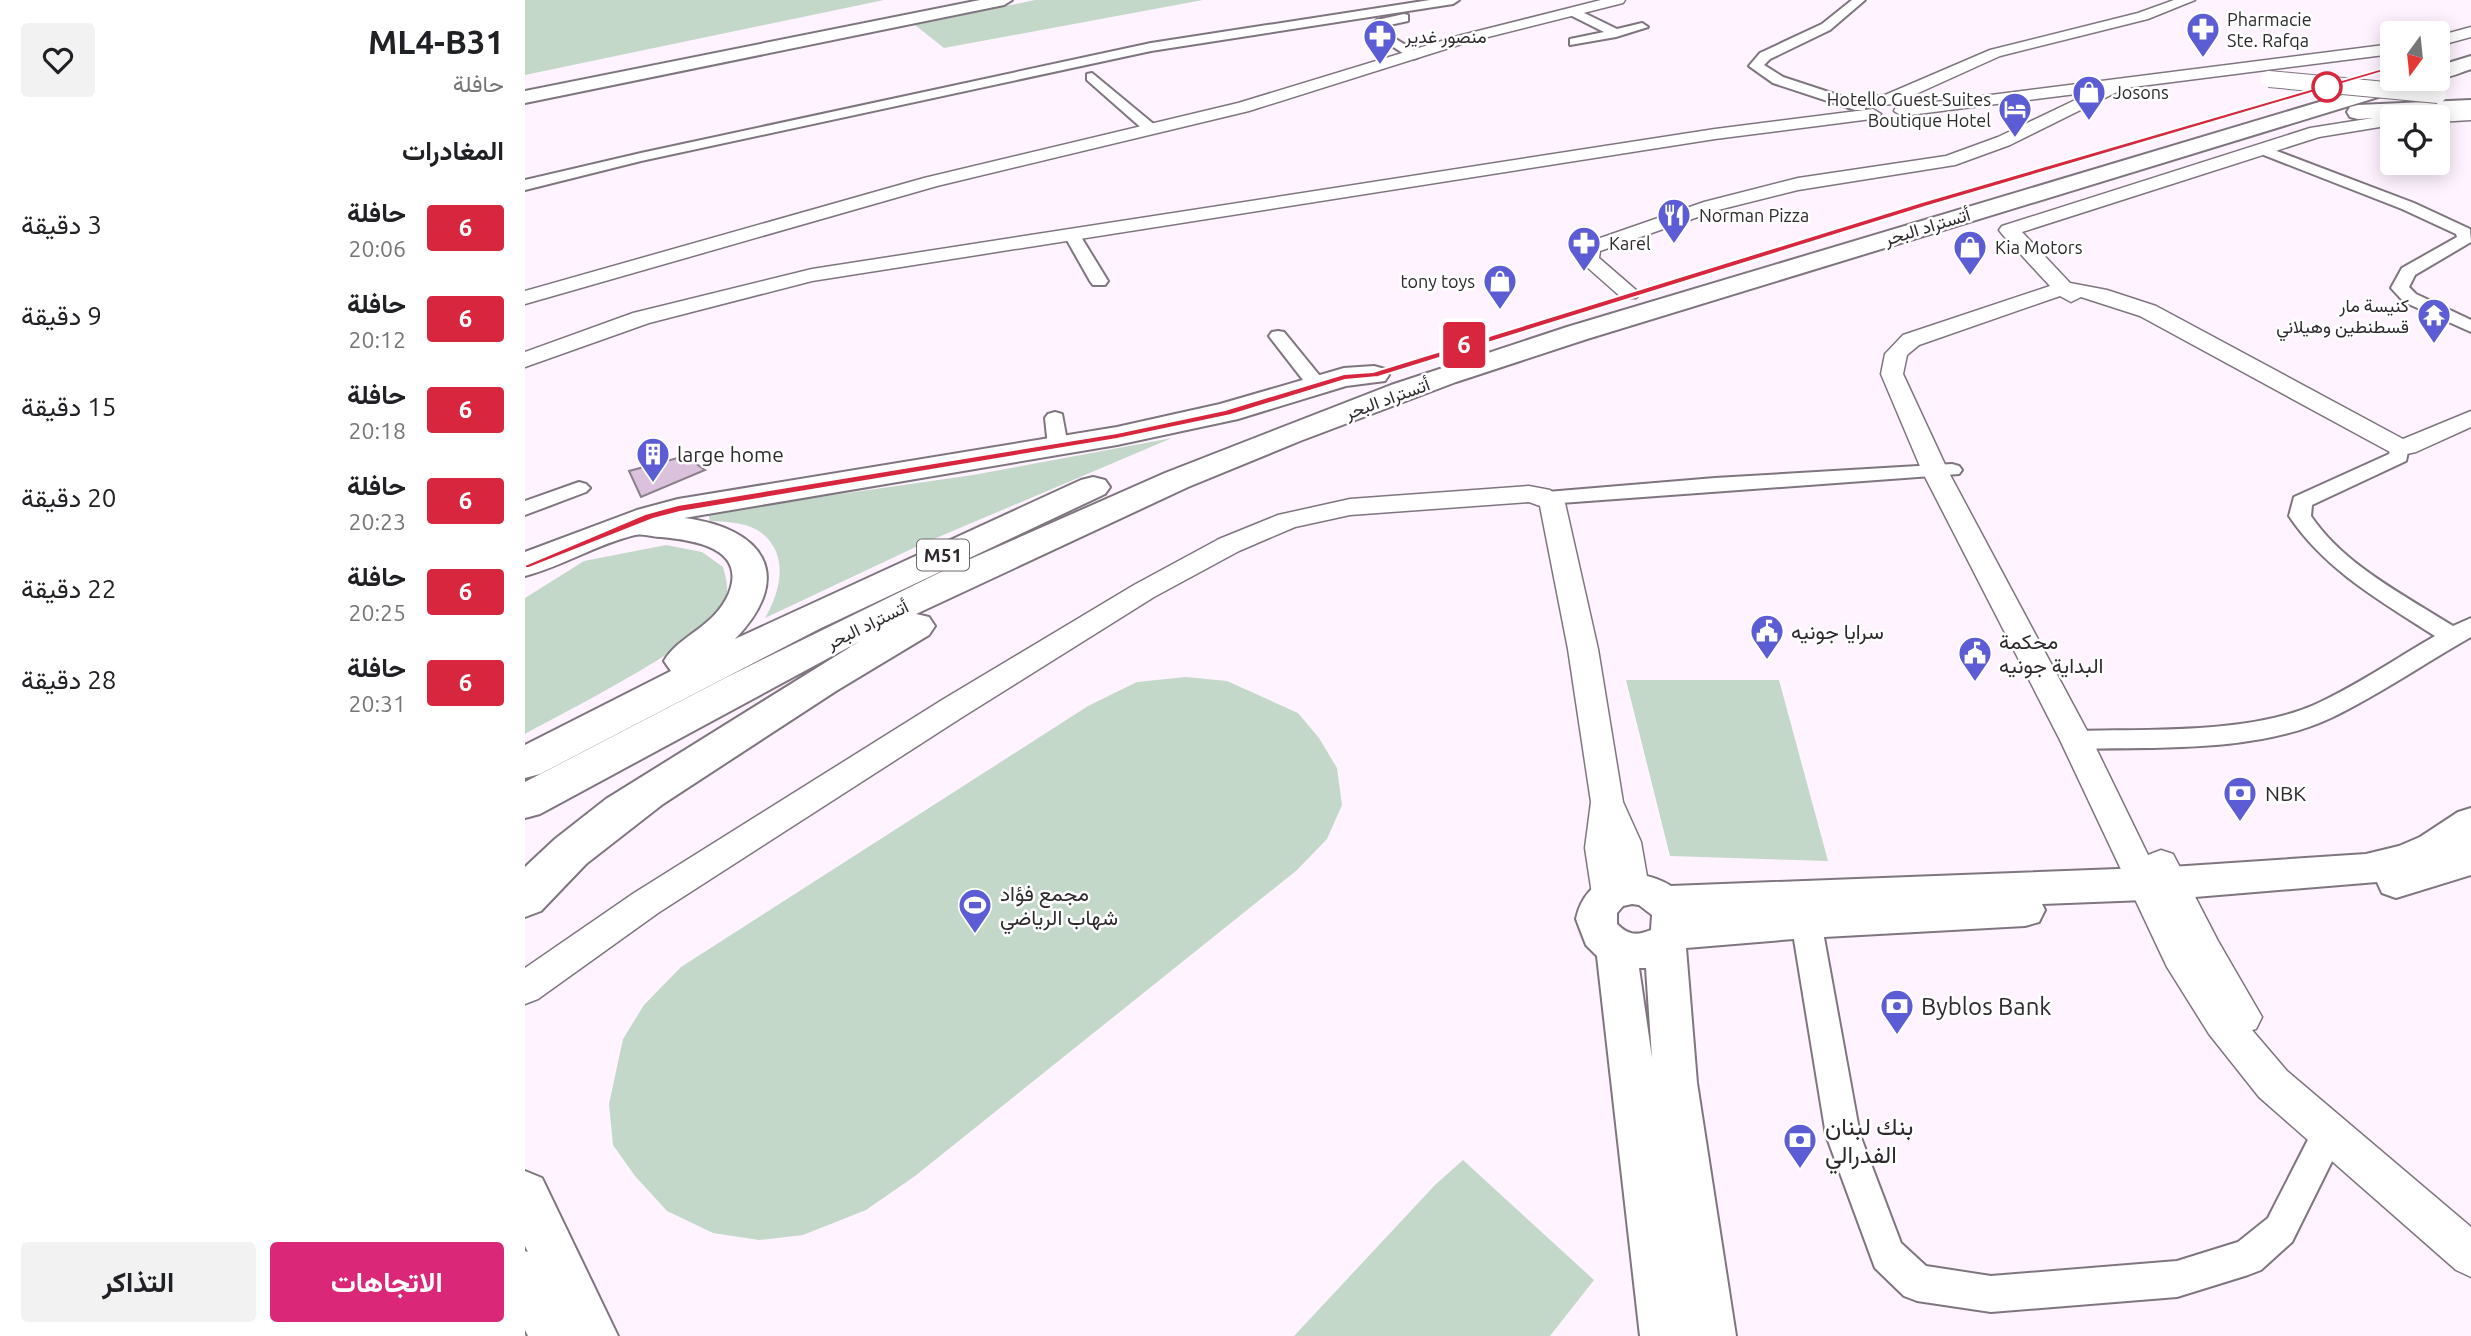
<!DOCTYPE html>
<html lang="ar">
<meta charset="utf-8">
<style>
body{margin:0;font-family:Ubuntu,Vazirmatn,sans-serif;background:#f2f2f2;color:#202124;direction:rtl;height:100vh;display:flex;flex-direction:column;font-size:26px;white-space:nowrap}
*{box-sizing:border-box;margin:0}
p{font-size:23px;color:#757577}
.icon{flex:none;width:38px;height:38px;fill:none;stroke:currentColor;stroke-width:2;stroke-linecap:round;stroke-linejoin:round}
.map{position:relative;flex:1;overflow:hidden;direction:ltr}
.panel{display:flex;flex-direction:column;background:#fff;width:525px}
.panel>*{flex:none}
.badge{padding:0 14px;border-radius:5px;font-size:24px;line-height:46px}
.needle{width:46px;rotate:195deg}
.controls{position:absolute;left:1855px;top:21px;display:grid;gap:14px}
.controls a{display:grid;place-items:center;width:70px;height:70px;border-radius:7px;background:#fff;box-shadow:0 4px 18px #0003;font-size:35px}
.map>.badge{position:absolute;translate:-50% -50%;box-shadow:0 0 0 4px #fff}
h2{padding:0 21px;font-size:26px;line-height:63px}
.round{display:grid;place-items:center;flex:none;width:74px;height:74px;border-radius:7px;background:#f2f2f2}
.summary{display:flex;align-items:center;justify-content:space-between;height:119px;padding:0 21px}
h1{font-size:33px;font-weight:700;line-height:52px}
.button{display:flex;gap:14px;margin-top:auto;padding:14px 21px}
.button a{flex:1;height:80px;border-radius:7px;background:#db2777;color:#fff;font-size:28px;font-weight:700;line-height:80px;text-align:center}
.button a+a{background:#f2f2f2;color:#202124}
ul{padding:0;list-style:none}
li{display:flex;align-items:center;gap:21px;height:91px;padding:0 21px}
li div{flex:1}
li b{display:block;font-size:26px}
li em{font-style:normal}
li .badge{min-width:77px;font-weight:700;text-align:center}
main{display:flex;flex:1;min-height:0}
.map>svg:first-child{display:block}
.green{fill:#c4d8c9}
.building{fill:#dbc1dc;stroke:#8a7f8a;stroke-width:2}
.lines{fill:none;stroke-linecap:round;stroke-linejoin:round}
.minor-casing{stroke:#7f757f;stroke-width:4}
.tertiary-casing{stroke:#7f757f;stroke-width:3}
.secondary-casing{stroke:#7f757f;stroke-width:4}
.motorway-casing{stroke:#7f757f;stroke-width:4}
.minor{fill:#fff;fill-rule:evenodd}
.tertiary{fill:#fff;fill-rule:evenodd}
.secondary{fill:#fff;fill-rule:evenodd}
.motorway{fill:#fff;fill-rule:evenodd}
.tertiary-bridge-casing{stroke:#7f757f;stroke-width:18;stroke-linecap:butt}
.tertiary-bridge{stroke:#fff;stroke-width:16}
.line{fill:#d7263d;stroke:#fff;stroke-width:2}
.stop-dot{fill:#fff;stroke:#d7263d;stroke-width:3.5}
.labels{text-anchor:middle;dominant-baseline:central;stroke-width:5;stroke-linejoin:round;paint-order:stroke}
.far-poi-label{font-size:18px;fill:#2d292d;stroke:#fff;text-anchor:start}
.far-street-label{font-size:18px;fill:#2d292d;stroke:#fff}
.shield{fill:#fff;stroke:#6c696c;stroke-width:2}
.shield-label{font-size:19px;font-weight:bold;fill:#2d292d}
.poi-label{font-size:21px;fill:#2d292d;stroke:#fff;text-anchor:start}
.near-poi-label{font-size:24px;fill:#2d292d;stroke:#fff;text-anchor:start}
</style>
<main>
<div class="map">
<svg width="1946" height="1336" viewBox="0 0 1946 1336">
<rect width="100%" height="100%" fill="#fef3ff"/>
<g class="green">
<path d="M 0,0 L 359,0 L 0,75 Z"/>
<path d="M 510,0 L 678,0 L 419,48 L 390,25 Z"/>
<path d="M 647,438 L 397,544 L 240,618 C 255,593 264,557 239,535 C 225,522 202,522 185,521 L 183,513 L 448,475 Z"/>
<path d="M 141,545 L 177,552 L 198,567 C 202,581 205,594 198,608 C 179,642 40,712 0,734 L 0,598 L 59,561 Z"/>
<path d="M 661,677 L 702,681 L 773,713 L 794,738 L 812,768 L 817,805 L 802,839 L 772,870 L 390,1176 L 341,1210 L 278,1235 L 234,1240 L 188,1233 L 142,1211 L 110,1176 L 88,1145 L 84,1104 L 98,1039 L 119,1005 L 156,967 L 563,706 L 612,682 Z"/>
<path d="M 1101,680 L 1254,680 L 1303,861 L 1145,856 Z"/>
<path d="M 938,1160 L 1069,1280 L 1025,1336 L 769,1336 L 910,1185 Z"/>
</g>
<path class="building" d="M 160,456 L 180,470 L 116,497 L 104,471 Z"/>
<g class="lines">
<defs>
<g id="minor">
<path d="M 905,0 L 934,0 L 928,4 L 626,51 L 116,161 L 0,190 L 0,180 L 116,153 L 626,43 Z"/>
<path d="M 1327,0 L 1340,0 L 1305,30 L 1245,59 L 1239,65 L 1258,77 L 1340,104 L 1340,110 L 1330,110 L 1248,83 L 1224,66 L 1235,53 L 1297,24 Z"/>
<path d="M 1049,8 L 1092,29 L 1117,23 L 1123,27 L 1091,37 L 1045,45 L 1045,39 L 1079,32 L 1045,15 L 1043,12 Z"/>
<path d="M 879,14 L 883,15 L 883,21 L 860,26 L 856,30 L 892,52 L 892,58 L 887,59 L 842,30 L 852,20 Z"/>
<path d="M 567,73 L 631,126 L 631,132 L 621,132 L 562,80 L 562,74 Z"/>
<path d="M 1736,145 L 1889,203 L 1945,229 L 1946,242 L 1890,275 L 1884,287 L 1891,294 L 1946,320 L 1946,332 L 1879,302 L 1866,288 L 1877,268 L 1932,237 L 1931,234 L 1877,209 L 1731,152 L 1729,149 Z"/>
<path d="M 547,230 L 553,232 L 583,281 L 580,285 L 568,285 L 565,281 L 539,235 Z"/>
<path d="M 753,331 L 759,332 L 799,381 L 802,385 L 799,389 L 785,389 L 747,340 L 744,336 L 747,332 Z"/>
<path d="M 530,412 L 537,414 L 543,446 L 540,450 L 526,450 L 523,446 L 520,418 L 523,414 Z"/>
<path d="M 1874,441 L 1881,443 L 1884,447 L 1881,461 L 1787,505 L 1786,516 C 1819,565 1879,595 1928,626 L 1946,618 L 1946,637 C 1900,663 1855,694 1808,717 C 1734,753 1632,747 1551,749 L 1542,747 L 1538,740 L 1542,733 L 1551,731 C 1623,729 1723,734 1789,705 C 1831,686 1870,659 1910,636 C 1857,602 1800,570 1764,516 L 1769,497 L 1864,454 L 1867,443 Z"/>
<path d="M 1427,464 L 1434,466 L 1437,470 L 1434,474 L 1022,504 L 1014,503 L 1011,498 L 1014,493 L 1022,492 L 1190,478 Z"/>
<path d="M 54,482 L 61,484 L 65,488 L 61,492 L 0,515 L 0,501 Z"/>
<path d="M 1281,909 L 1291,912 L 1296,921 L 1335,1135 L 1376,1243 L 1401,1266 L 1466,1276 L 1652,1261 L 1713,1242 L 1743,1218 L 1792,1122 L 1804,1117 L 1816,1122 L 1821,1133 L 1767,1242 L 1736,1270 L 1723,1275 L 1652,1297 L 1466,1312 L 1392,1301 L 1379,1296 L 1350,1268 L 1301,1135 L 1266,921 L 1271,912 Z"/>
</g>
<g id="tertiary">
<path d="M 1076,0 L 1100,0 L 1098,3 L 943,42 L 724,111 L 412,186 L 0,304 L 0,291 L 399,178 L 713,103 L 933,36 Z"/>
<path d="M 1649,0 L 1670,0 L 1623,19 L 1475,56 L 1369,104 L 1354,105 L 1346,100 L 1348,96 L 1360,95 L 1465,50 L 1613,13 Z"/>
<path d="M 1946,27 L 1946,37 L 1913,46 L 1913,36 Z"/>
<path d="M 1867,44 L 1867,54 L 1600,88 L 1485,145 L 1430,165 L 1273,190 L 1193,210 L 1075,251 L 1074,258 L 1111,290 L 1115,294 L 1111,298 L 1097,298 L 1054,260 L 1058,244 L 1179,202 L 1273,178 L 1421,156 L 1473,137 L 1567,92 L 1377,116 L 1369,111 L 1371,107 Z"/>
<path d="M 1348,109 L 1356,114 L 1354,118 L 1190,139 L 287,281 L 124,323 L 0,367 L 0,352 L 108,313 L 287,269 L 1190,129 Z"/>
<path d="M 1946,110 L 1946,120 L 1913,122 L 1913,117 L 1901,117 L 1909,112 Z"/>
<path d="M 1867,115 L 1874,117 L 1867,117 L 1867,125 L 1794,137 L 1497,232 L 1545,283 L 1582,290 L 1631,306 L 1878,439 L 1946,411 L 1946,427 L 1891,452 L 1882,454 L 1865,452 L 1615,316 L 1556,297 L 1546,302 L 1535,296 L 1394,345 L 1382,355 L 1378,374 L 1423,471 L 1567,740 L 1623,855 L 1636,850 L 1648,854 L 1693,941 L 1737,1017 L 1731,1029 L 1727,1030 L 1762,1071 L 1946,1227 L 1946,1277 L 1931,1270 L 1734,1097 L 1684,1034 L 1642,967 L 1535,740 L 1397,471 L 1356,374 L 1360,354 L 1378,335 L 1525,286 L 1477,234 L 1474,230 L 1477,226 L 1785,128 Z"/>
<path d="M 1004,486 L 1025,490 L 1040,503 L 1073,649 L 1098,802 L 1116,842 L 1124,888 L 1119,898 L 1107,902 L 1099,899 L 1096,904 L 1084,908 L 1072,904 L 1067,894 L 1060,848 L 1066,802 L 1043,649 L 1015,506 L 1004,502 L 825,515 L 770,527 L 714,551 L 629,597 L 439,716 L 133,913 L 13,999 L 0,1004 L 0,968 L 109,893 L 417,700 L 609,585 L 694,539 L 753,515 L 825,499 Z"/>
</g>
<g id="secondary">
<path d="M 455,0 L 487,0 L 479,5 L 0,103 L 0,91 Z"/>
<path d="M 1946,808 L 1946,875 L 1871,898 L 1857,893 L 1852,882 L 1646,899 L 1517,904 L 1520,910 L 1514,922 L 1500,926 L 1281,938 L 1161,948 L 1172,1083 L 1211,1336 L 1115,1336 L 1072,956 L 1061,945 L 1051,919 C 1061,873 1108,863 1146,886 L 1646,867 L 1841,854 L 1874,846 L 1895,837 L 1933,812 ZM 1107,904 L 1114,905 L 1127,915 L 1126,930 C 1111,936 1103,935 1092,924 L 1092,913 L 1098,906 ZM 1114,968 L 1121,968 L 1127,1058 Z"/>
<path d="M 0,1171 L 17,1178 L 93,1336 L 3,1336 L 0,1330 L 0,1251 L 3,1252 L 0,1246 Z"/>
</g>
<g id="motorway">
<path d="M 1946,56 L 1946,69 C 1935,73 1923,78 1911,79 L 1913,66 Z"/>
<path d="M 1871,79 L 1902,79 L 1899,83 L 1062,339 L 931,382 L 775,441 L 663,487 L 391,614 L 404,617 L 410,626 L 404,635 L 311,691 L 138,804 L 61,864 L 16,911 L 0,917 L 0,867 L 30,839 L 81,799 L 335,641 L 15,814 L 0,818 L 0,782 L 200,678 L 418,571 L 640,473 L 866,385 L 1042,327 Z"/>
<path d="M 1946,100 L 1946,112 L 1833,119 L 1825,117 L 1822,112 L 1825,107 L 1833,105 Z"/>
<path d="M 849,366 L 860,369 L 864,375 L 860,381 L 821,386 L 713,419 L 592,445 L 159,518 C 239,528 271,576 210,639 L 556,480 L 568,477 L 580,480 L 585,487 L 580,494 L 294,629 L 15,774 L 0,778 L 0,745 L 146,671 L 139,661 C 154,635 189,628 204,593 C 222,547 167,540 136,537 C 128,537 117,533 110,535 C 72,544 38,566 0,576 L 0,552 L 112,510 L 153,499 L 592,427 L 695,404 L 819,368 Z"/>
</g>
</defs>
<use href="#minor" class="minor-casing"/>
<use href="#tertiary" class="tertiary-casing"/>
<use href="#secondary" class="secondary-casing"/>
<use href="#motorway" class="motorway-casing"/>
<use href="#minor" class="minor"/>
<use href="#tertiary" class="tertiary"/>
<use href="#secondary" class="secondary"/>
<use href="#motorway" class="motorway"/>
<defs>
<path id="tertiary-bridge" d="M 1744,79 L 1913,95"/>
</defs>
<use href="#tertiary-bridge" class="tertiary-bridge-casing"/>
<use href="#tertiary-bridge" class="tertiary-bridge"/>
</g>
<path class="line" d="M 1865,66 L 1871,68 L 1403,206 L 853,377 L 820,380 L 706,415 L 592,439 L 155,512 L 128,519 L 4,568 L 0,568 L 0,565 L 120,514 L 153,505 L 592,433 L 700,410 L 819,374 L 848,372 L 1397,202 Z"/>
<defs>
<symbol id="pharmacy-pin" viewBox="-11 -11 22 30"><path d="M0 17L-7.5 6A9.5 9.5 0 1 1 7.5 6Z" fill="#5c5dd5" stroke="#fff"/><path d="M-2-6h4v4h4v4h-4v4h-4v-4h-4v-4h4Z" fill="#fff"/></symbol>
<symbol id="shop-pin" viewBox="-11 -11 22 30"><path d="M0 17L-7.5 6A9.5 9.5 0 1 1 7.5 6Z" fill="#5c5dd5" stroke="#fff"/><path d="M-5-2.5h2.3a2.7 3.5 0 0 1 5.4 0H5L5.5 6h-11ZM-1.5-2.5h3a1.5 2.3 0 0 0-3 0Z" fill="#fff"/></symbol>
<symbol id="hotel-pin" viewBox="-11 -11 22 30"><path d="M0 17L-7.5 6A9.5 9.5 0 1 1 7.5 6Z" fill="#5c5dd5" stroke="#fff"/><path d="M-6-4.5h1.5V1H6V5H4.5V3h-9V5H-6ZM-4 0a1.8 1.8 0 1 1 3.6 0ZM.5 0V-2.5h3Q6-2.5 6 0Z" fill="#fff"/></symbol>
<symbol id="restaurant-pin" viewBox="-11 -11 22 30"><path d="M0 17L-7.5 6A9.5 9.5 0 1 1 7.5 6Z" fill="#5c5dd5" stroke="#fff"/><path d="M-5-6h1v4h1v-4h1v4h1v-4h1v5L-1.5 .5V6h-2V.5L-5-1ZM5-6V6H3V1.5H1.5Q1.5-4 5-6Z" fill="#fff"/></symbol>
<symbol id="temple-pin" viewBox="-11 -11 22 30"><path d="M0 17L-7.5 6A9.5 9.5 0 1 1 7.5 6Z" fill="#5c5dd5" stroke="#fff"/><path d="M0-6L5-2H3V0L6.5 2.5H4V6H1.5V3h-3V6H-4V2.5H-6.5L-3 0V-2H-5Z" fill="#fff"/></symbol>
<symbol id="building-pin" viewBox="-11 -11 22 30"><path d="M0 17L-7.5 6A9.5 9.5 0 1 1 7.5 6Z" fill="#5c5dd5" stroke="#fff"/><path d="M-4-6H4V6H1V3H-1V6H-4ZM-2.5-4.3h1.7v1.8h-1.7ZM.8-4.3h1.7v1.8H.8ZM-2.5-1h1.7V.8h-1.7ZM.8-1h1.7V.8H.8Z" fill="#fff"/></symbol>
<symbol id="civic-pin" viewBox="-11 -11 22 30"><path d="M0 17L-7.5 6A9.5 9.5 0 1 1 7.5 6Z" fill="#5c5dd5" stroke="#fff"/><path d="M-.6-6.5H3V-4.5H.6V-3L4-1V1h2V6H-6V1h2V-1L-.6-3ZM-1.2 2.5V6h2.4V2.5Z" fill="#fff"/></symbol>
<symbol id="bank-pin" viewBox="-11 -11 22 30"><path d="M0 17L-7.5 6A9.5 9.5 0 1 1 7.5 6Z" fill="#5c5dd5" stroke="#fff"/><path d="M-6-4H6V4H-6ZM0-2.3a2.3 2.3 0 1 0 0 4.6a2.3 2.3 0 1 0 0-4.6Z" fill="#fff"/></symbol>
<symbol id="stadium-pin" viewBox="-11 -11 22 30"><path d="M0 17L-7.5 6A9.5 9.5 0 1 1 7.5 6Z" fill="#5c5dd5" stroke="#fff"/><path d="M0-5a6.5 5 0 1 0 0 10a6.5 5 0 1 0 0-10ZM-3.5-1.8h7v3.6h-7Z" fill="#fff"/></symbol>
</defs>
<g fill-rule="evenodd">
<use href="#pharmacy-pin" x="1659" y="10" width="38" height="52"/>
<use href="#pharmacy-pin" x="836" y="17" width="38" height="52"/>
<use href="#shop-pin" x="1545" y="73" width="38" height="52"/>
<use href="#hotel-pin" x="1471" y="90" width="38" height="52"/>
<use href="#restaurant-pin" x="1130" y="196" width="38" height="52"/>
<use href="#pharmacy-pin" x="1040" y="224" width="38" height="52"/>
<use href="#shop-pin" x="1426" y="228" width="38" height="52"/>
<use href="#shop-pin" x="956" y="262" width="38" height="52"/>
<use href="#temple-pin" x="1890" y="296" width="38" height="52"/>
<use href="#building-pin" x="109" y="435" width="38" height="52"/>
<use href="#civic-pin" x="1223" y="612" width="38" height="52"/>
<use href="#civic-pin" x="1431" y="634" width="38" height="52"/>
<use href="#bank-pin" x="1696" y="774" width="38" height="52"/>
<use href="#stadium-pin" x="431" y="886" width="38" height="52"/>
<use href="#bank-pin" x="1353" y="987" width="38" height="52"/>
<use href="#bank-pin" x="1256" y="1121" width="38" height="52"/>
</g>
<circle class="stop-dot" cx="1802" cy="87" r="14"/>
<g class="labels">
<g class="far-poi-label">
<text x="1702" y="19">Pharmacie<tspan x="1702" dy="21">Ste. Rafqa</tspan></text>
<text x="880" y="36">منصور غدير</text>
<text x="1588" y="92">Josons</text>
<text x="1466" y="99" text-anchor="end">Hotello Guest Suites<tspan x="1466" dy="21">Boutique Hotel</tspan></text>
<text x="1174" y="215">Norman Pizza</text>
<text x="1084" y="243">Karel</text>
<text x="1470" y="247">Kia Motors</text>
<text x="950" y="281" text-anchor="end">tony toys</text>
<text x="1884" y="305" text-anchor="end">كنيسة مار<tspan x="1884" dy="21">قسطنطين وهيلاني</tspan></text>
</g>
<g class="far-street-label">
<text transform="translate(1402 226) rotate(-17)">أتستراد البحر</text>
<text transform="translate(862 398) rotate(-20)">أتستراد البحر</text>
<text transform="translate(342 624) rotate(-26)">أتستراد البحر</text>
</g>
<rect class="shield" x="392" y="539.5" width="52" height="31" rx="5"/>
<g class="shield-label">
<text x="418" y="555">M51</text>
</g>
<g class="poi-label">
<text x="152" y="454">large home</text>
<text x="1266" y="631">سرايا جونيه</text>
<text x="1474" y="641">محكمة<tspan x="1474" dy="24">البداية جونيه</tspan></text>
<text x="1740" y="793">NBK</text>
<text x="475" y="893">مجمع فؤاد<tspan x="475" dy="24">شهاب الرياضي</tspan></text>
</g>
<g class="near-poi-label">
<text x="1396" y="1006">Byblos Bank</text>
<text x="1300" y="1126">بنك لبنان<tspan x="1300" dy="28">الفدرالي</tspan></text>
</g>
</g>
</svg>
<div class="controls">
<a><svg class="needle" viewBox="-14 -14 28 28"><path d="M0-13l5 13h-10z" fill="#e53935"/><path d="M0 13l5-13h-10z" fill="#757577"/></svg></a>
<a><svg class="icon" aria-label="locate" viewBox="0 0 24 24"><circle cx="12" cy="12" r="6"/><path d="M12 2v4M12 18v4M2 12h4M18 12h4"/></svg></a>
</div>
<b class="badge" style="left:939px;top:345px;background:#d7263d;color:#fff">6</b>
</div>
<section class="panel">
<div class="summary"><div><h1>ML4-B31</h1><p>حافلة</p></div><a class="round"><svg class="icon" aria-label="heart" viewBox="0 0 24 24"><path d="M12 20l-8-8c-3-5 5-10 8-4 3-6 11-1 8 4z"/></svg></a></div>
<h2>المغادرات</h2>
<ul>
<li><span class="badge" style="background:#d7263d;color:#fff">6</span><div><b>حافلة</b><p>20:06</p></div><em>3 دقيقة</em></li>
<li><span class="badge" style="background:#d7263d;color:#fff">6</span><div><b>حافلة</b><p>20:12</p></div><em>9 دقيقة</em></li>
<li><span class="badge" style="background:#d7263d;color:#fff">6</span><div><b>حافلة</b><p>20:18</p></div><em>15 دقيقة</em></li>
<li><span class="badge" style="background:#d7263d;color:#fff">6</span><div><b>حافلة</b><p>20:23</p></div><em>20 دقيقة</em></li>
<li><span class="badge" style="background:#d7263d;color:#fff">6</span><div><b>حافلة</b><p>20:25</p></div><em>22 دقيقة</em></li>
<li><span class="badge" style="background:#d7263d;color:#fff">6</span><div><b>حافلة</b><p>20:31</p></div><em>28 دقيقة</em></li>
</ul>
<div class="button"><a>الاتجاهات</a><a>التذاكر</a></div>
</section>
</main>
